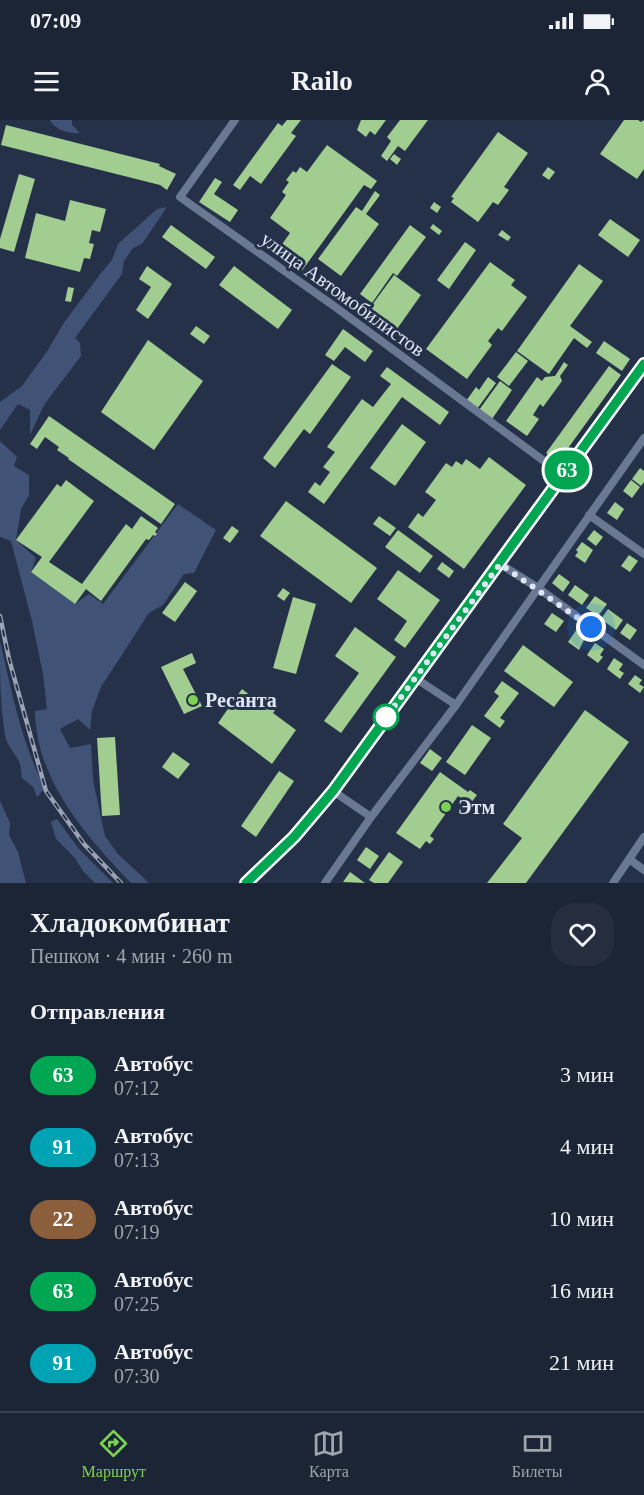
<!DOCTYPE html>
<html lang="ru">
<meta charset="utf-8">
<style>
body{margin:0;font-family:Georgia,serif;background:#252d3e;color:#f1f3f6;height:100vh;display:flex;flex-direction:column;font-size:22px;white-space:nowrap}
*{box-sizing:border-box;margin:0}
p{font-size:20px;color:#a0a5ad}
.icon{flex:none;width:33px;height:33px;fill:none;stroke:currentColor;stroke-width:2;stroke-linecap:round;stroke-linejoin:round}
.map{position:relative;height:763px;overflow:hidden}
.drawer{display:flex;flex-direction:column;background:#1c2536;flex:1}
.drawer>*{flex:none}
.badge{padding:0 12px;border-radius:20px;font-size:21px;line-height:39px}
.you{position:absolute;width:30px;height:30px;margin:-15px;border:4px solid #fff;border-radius:50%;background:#1a73e8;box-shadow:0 0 0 9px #1a73e833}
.map>.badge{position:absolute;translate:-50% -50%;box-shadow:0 0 0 3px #fff}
h2{padding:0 30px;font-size:22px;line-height:54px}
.round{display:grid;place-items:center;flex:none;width:63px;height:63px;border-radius:24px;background:#252d3e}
.summary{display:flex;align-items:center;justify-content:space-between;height:102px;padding:0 30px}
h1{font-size:28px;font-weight:600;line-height:45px}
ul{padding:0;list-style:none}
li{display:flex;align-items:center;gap:18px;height:72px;padding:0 30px}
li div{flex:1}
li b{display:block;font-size:22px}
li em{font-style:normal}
li .badge{min-width:66px;font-weight:700;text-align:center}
.status{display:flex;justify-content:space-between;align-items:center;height:42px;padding:0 30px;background:#1c2536;direction:ltr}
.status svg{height:16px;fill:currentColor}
header{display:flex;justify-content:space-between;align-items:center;height:78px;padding:0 30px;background:#1c2536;font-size:27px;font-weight:600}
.dock{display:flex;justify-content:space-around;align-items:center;height:84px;border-top:2px solid #3a4251;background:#1c2536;font-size:16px;color:#a0a5ad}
.dock a{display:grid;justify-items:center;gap:3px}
.dock .on{color:#7cd154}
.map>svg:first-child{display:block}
.green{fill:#405276}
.building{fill:#a2cd91}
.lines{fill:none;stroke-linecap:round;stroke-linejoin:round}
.minor{stroke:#6b7893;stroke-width:8}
.major{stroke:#6c8bca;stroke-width:10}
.rail-casing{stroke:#99a3b4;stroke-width:4.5}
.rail{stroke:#253148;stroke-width:2;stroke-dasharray:7;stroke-linecap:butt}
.line-casing{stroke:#fff;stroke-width:14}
.line{stroke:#00a651;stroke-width:9}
.walk{stroke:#dee6f5;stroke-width:6;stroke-dasharray:0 10.8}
.poi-dot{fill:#7cd154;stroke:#253148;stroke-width:2}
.stop-dot{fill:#fff;stroke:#00a651;stroke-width:3}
.labels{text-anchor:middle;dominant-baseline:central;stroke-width:6;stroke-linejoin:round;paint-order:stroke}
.street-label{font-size:20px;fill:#dee6f5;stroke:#253148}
.poi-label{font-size:20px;font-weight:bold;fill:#dee6f5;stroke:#253148;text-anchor:start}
</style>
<div class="status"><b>07:09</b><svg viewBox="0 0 49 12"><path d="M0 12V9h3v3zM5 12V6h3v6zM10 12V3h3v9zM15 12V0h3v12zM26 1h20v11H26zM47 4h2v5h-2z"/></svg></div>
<header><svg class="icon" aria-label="menu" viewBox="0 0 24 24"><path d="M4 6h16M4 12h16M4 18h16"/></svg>Railo<svg class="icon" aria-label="person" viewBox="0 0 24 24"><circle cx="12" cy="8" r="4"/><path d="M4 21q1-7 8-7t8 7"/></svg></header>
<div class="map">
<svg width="644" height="763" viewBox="0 0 644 763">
<rect width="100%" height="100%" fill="#253148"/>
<g class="green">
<path d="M 50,0 L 72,0 L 72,5 L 80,13 C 69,14 54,10 50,0 Z"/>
<path d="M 167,87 L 142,124 L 133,128 L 124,141 L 122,154 L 75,218 L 80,223 L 81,236 L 44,285 L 30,315 L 30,290 L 18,284 L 0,310 L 0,282 L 22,266 L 48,230 L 63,204 L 101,153 L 112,140 L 118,124 L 157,89 Z"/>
<path d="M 0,321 L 17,337 L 14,346 L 29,355 L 29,375 L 21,389 L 16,420 L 36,438 L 31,452 L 75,484 L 89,474 L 103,484 L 178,384 L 216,410 L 194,453 L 184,454 L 163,485 L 149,493 L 101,567 L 92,591 L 90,610 L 78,599 L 60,609 L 70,628 L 91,624 L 93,660 L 105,716 L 118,734 L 149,763 L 131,763 C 86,716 36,660 35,591 L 47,589 L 43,554 L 32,501 L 11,421 L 0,417 Z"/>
<path d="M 0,522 C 12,571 21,623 45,668 L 37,677 L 33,667 L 22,658 C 21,654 21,648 20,644 C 16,633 7,627 5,615 C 0,584 0,553 0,522 Z"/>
<path d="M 0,681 L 10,703 L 9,715 L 18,732 L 26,763 L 0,763 Z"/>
<path d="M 57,699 L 78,728 L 113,763 L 95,763 L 83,751 L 75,738 L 56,719 L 51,702 Z"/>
</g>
<g class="building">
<path d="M 287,0 L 301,0 L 291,13 L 296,16 L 261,64 L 250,56 L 240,70 L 233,65 L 278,3 L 282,6 Z"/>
<path d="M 361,0 L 386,0 L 375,15 L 370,11 L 366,17 L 357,10 Z"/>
<path d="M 400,0 L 428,0 L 405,31 L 398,26 L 387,41 L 381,36 L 391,21 L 387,17 Z"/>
<path d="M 624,0 L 638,0 L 641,2 L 644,0 L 644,49 L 637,59 L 600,34 Z"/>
<path d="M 6,5 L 160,44 L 159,46 L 176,54 L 167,70 L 160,65 L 1,25 Z"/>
<path d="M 498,12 L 528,33 L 504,67 L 509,70 L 498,85 L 493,82 L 478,102 L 451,82 L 454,78 L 451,77 Z"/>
<path d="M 327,25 L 377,61 L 371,69 L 364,65 L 301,152 L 275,134 L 290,113 L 270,98 L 286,75 L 282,72 L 289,62 L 286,60 L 293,51 L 296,53 L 300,47 L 307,52 Z"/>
<path d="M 394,34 L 401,39 L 397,45 L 390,39 Z"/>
<path d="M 548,47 L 555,52 L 549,60 L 542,55 Z"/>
<path d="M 19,54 L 35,59 L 14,132 L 0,128 L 0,119 Z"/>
<path d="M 215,58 L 222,62 L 214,74 L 238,90 L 230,102 L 199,82 Z"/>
<path d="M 375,71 L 380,75 L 366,94 L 379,104 L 341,156 L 318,139 L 356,87 L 362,91 Z"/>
<path d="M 70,80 L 106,89 L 100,112 L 92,110 L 89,123 L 94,124 L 90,139 L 84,138 L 80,152 L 25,138 L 36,93 L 65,101 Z"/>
<path d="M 434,82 L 441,87 L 437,93 L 430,88 Z"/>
<path d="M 610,99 L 640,120 L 628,137 L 598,115 Z"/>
<path d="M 433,104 L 442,111 L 439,115 L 430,108 Z"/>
<path d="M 171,105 L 215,137 L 206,149 L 162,117 Z"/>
<path d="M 410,105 L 426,117 L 397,156 L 393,153 L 372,183 L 360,174 Z"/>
<path d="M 502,110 L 511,117 L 508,121 L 498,115 Z"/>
<path d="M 465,122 L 476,130 L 449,169 L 437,160 Z"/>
<path d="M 490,142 L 515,160 L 511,165 L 527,177 L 502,211 L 498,208 L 488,221 L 492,225 L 467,259 L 426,229 Z"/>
<path d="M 579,144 L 603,161 L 570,206 L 592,222 L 587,228 L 574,218 L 549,254 L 517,231 Z"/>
<path d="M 147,146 L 172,164 L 148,199 L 136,190 L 151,167 L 139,159 Z"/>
<path d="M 234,146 L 292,190 L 278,209 L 219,165 Z"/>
<path d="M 394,155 L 421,175 L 392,216 L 364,196 Z"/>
<path d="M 68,167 L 74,168 L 71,182 L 65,181 Z"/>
<path d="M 196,206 L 210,216 L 204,224 L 190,214 Z"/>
<path d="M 343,209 L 373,231 L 365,242 L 345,227 L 334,241 L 325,235 Z"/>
<path d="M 148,220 L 203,261 L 154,330 L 101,292 Z"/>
<path d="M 604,221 L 630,239 L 622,251 L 596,233 Z"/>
<path d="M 516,232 L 528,241 L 509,266 L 497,257 Z"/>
<path d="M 564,242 L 568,245 L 560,256 L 562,261 L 543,287 L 540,284 L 533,295 L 539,299 L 527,316 L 506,301 L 537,257 L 542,261 L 545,257 L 555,256 Z"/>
<path d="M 332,244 L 351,257 L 310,314 L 304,309 L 275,348 L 263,338 Z"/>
<path d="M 609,246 L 621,255 L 558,342 L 546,333 Z"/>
<path d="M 387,247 L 449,292 L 440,305 L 402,277 L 324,384 L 308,372 L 315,362 L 320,366 L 330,352 L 323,347 L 335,332 L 327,327 L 362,279 L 373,287 L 391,264 L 380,256 Z"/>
<path d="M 488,257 L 496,263 L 477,289 L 466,281 L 476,267 L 479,270 Z"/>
<path d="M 500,261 L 512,270 L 492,299 L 479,290 Z"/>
<path d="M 49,296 L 175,384 L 161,404 L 68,339 L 69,338 L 57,330 L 59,327 L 45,317 L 37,329 L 30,324 Z"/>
<path d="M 402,304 L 426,322 L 395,366 L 370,348 Z"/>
<path d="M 489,337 L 526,365 L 464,449 L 408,407 L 418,393 L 423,397 L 436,380 L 425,372 L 446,343 L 452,347 L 456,341 L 462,345 L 466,339 L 480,349 Z"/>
<path d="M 640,348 L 644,351 L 644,362 L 641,366 L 632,359 Z"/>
<path d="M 66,360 L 94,381 L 49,442 L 82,464 L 126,404 L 132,409 L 141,396 L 158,408 L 155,412 L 157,414 L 155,416 L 153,415 L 149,420 L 146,419 L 101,481 L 86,469 L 75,484 L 31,452 L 42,437 L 16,420 L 57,364 L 61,367 Z"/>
<path d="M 631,360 L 640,367 L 632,378 L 623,371 Z"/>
<path d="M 286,381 L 377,448 L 351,483 L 260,416 Z"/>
<path d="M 615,382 L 624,389 L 617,400 L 607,393 Z"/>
<path d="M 379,396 L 396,408 L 390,416 L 373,404 Z"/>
<path d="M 232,406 L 239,411 L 230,423 L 223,418 Z"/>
<path d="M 398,410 L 433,436 L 420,453 L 385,427 Z"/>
<path d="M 594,410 L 603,417 L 596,426 L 587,419 Z"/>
<path d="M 582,422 L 593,430 L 585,443 L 575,436 L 578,432 L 576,430 Z"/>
<path d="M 629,435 L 638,441 L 630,452 L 621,446 Z"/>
<path d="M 442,442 L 454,451 L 449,458 L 437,449 Z"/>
<path d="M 398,450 L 440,480 L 405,528 L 394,520 L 407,501 L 377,479 Z"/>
<path d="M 559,454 L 570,462 L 563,472 L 552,463 Z"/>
<path d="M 185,462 L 197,471 L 175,502 L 162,493 Z"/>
<path d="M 575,465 L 589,475 L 582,485 L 568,475 Z"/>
<path d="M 283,468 L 290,473 L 284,481 L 277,476 Z"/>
<path d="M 595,476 L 607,484 L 598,496 L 586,488 Z"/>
<path d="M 293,477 L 316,484 L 296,554 L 273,548 Z"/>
<path d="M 608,489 L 623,500 L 616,510 L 601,499 Z"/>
<path d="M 552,493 L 564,501 L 556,512 L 544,504 Z"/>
<path d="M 627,503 L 637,510 L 630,520 L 620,513 Z"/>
<path d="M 355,507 L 396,537 L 341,613 L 324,601 L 359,553 L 335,536 Z"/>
<path d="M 577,509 L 586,516 L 579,530 L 568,522 Z"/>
<path d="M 595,523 L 604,529 L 600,535 L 603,537 L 598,543 L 587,535 Z"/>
<path d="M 523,525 L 573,562 L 554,587 L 504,551 Z"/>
<path d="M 192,533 L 196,543 L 183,549 L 202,586 L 184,594 L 161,547 Z"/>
<path d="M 614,538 L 623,544 L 619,550 L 624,553 L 620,559 L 607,549 Z"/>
<path d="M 635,555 L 642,560 L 639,564 L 644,567 L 640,573 L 628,564 Z"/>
<path d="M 502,561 L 519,573 L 500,598 L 505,601 L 500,608 L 484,596 L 499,576 L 494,572 Z"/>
<path d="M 242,569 L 267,588 L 271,587 L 275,590 L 273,593 L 296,610 L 272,644 L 218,603 Z"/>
<path d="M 585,590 L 629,622 L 526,763 L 487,763 L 522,718 L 503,704 Z"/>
<path d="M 472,605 L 491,618 L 465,655 L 446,642 Z"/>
<path d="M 115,617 L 120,695 L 102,696 L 97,618 Z"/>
<path d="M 430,629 L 442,638 L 432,651 L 420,643 Z"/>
<path d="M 173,632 L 190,644 L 178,659 L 162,647 Z"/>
<path d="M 279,651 L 294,661 L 256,717 L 241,706 Z"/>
<path d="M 440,652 L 468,672 L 470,670 L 477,675 L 470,684 L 458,676 L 430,716 L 434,719 L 430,724 L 426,721 L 420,729 L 396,713 Z"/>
<path d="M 366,727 L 379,736 L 370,749 L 357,740 Z"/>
<path d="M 389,732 L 403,742 L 388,763 L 374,763 L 369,760 Z"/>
<path d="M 350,752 L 365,763 L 343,762 Z"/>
</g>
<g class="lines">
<g class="minor">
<path d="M 235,0 L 180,77 L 334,186 L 563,355"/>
<path d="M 589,395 L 644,434"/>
<path d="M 500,444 L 538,468 L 644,545"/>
<path d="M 415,558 L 456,585"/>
<path d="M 333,671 L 371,697"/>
<path d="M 629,739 L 644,750"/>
<path d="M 325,763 L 371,697 L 456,585 L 644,318"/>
<path d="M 613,763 L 644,717"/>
</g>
<path class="major" d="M 246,763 L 294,717 L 333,671 L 644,244"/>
<defs>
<path id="rail" d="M 0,496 L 9,539 L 46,671 L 84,724 L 121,763"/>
</defs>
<use href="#rail" class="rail-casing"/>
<use href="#rail" class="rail"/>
</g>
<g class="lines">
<defs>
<path id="line" d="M 246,763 L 294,717 L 333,671 L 644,244"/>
</defs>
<use href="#line" class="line-casing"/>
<use href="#line" class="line"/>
<path class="walk" d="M 386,597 L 384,600 L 500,444 L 591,507"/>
</g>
<g class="poi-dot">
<circle cx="193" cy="580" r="6"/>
<circle cx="446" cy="687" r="6"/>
</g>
<circle class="stop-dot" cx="386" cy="597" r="12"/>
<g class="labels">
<g class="street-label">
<text transform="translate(343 174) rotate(36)">улица Автомобилистов</text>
</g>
<g class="poi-label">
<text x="205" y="580">Ресанта</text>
<text x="458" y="687">Этм</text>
</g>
</g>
</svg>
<div class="you" style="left:591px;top:507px"></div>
<b class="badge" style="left:567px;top:350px;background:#00a651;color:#fff">63</b>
</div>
<section class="drawer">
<div class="summary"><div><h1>Хладокомбинат</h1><p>Пешком · 4 мин · 260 m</p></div><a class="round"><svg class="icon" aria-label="heart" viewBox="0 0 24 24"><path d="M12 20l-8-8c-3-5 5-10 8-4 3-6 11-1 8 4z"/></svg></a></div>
<h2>Отправления</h2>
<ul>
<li><span class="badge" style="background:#00a651;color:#fff">63</span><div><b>Автобус</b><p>07:12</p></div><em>3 мин</em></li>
<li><span class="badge" style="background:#00a3b4;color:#fff">91</span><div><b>Автобус</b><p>07:13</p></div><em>4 мин</em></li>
<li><span class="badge" style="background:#8b5e3c;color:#fff">22</span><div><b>Автобус</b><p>07:19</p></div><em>10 мин</em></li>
<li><span class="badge" style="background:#00a651;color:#fff">63</span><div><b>Автобус</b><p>07:25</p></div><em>16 мин</em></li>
<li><span class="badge" style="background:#00a3b4;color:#fff">91</span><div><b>Автобус</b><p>07:30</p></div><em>21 мин</em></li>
</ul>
</section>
<nav class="dock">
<a class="on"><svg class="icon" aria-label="directions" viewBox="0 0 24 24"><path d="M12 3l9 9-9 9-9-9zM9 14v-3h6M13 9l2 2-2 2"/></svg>Маршрут</a>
<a><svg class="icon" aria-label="map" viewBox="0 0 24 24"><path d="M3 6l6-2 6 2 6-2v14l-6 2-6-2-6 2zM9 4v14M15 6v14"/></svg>Карта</a>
<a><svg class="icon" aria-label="tickets" viewBox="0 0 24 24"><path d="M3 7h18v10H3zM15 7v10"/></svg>Билеты</a>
</nav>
